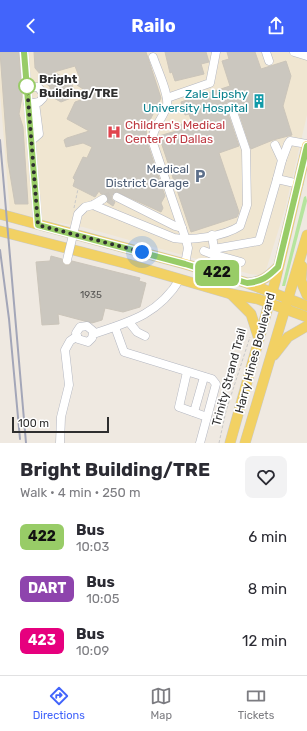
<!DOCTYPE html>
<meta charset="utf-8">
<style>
body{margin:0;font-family:Rubik,sans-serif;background:#f2f2f3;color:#2b2b33;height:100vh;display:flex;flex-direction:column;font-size:15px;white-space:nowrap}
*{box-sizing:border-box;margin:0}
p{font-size:13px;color:#7c7c81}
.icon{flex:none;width:22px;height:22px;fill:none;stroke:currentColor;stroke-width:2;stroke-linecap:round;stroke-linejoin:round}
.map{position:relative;height:391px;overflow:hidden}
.sheet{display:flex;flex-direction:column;background:#fff;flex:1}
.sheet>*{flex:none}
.badge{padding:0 8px;border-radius:6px;font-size:14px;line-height:26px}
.scale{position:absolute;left:12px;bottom:10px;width:97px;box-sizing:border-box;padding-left:4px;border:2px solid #2e2e2e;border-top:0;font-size:11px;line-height:14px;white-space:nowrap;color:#2e2e2e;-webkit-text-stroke:3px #fff;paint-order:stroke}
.you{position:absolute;width:20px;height:20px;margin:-10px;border:3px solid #fff;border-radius:50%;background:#1a73e8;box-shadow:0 0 0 6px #1a73e833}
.map>.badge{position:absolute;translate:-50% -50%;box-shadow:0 0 0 2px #fff}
.round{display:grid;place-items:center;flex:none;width:42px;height:42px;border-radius:8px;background:#f2f2f3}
.headline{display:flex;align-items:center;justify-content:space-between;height:68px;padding:0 20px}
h1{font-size:19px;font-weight:700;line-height:30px}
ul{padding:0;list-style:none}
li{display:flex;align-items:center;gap:12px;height:52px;padding:0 20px}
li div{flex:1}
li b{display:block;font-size:15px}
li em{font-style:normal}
li .badge{min-width:44px;font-weight:700;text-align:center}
header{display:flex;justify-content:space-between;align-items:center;height:52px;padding:0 20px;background:#4264fb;color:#fff;font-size:18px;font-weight:700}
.tab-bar{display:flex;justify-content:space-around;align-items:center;height:56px;border-top:1px solid #e1e1e2;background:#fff;font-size:11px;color:#7c7c81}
.tab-bar a{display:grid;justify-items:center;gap:2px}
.tab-bar .on{color:#4264fb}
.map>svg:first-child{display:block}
.education{fill:#f0e6d1}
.green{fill:#b6e59e}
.building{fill:#cbc7bf;stroke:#cbc5ba}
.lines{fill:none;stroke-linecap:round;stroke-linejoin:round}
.minor-tunnel{stroke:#c8c4bd;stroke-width:8;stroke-dasharray:8 4;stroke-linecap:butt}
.minor-casing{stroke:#b4b7c1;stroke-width:9}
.major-casing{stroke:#c9c9c9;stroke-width:11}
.path{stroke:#c9c9c9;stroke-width:1;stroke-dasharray:3 2;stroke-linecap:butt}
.minor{stroke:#fff;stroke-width:8}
.major{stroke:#f2d163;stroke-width:10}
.rail{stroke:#a3a6b8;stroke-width:2}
.minor-bridge-casing{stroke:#b4b7c1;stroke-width:9;stroke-linecap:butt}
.path-bridge{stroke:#c9c9c9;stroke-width:1;stroke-dasharray:3 2;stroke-linecap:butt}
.minor-bridge{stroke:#fff;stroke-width:8}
.line-casing{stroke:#fff;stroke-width:9}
.line{stroke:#98cc67;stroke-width:6}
.walk{stroke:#2e2e2e;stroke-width:4;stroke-dasharray:0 7.2}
.stop-dot{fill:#fff;stroke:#98cc67;stroke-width:2}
.labels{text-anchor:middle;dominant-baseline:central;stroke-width:3.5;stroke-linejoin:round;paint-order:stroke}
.number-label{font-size:10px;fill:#555452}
.stop-label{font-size:12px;font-weight:bold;fill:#2e2e2e;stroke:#fff;text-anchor:start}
.culture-label{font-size:12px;fill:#0d838f;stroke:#fff;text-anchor:end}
.health-label{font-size:12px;fill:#be3a42;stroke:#fff;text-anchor:start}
.service-label{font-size:12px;fill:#4e5e75;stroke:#fff;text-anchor:end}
.street-label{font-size:12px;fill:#2e2e2e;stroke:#fff}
</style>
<header><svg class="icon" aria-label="back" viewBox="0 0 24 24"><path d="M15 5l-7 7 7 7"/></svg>Railo<svg class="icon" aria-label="share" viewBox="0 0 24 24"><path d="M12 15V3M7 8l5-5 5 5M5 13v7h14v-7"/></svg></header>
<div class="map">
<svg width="307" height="391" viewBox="0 0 307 391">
<rect width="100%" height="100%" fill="#efe9e1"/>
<path class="education" d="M 0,0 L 307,0 L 307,63 L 285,157 L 267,215 L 264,221 L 258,223 L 250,222 L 83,175 L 10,162 L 0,40 Z"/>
<path class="green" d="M 306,144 L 307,149 L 285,234 L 282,234 L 304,145 Z"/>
<g class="building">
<path d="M 0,0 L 19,0 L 22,45 L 19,62 L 23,75 L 28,152 L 15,152 L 8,110 Z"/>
<path d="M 34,0 L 146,0 L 161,46 L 146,76 L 147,90 L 165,144 L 161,151 L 163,156 L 161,160 L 117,140 L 112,143 L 112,148 L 115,150 L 113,154 L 107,150 L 108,147 L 105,142 L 101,142 L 99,139 L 95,145 L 73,134 L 75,128 L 73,126 L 83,105 L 87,106 L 92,95 L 83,91 L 66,95 L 64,88 L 67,86 L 89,79 L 67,67 L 75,50 L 86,46 L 83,37 L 77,33 L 80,27 L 75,14 L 54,20 L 68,28 L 72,32 L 73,38 L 69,44 L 71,46 L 61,50 L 52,45 L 50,40 L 50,35 L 40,26 L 41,23 L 35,16 Z"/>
<path d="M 165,0 L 206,0 L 209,10 L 201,12 L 204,22 L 175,29 L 172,20 L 170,21 Z"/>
<path d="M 227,0 L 255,0 L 261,17 L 286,9 L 291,24 L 283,54 L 292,83 L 273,88 L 251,97 L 236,52 L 232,49 L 227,50 L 226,56 L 239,94 L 219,101 L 239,160 L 237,165 L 191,180 L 159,84 L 176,79 L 175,74 L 182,72 L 183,76 L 193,73 L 189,62 L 185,63 L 181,50 L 230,34 L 222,9 L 229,7 Z"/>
<path d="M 51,204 L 62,207 L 65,213 L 69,213 L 72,209 L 140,226 L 139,229 L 146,231 L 140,255 L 123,260 L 105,256 L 102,268 L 92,271 L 58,262 L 59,272 L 42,273 L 36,210 L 50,209 Z"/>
</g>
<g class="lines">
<path class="minor-tunnel" d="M 103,147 L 112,143 L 117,145"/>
<defs>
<g id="minor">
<path d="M 24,0 L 38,173"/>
<path d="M 266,0 L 269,9"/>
<path d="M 294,0 L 307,4"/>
<path d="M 153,5 C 157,17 169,42 167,53 C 164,65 153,75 152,88 L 186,188 L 188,196 L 185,212"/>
<path d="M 27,35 L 38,35 L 43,41 L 43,46 L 39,50 L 28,52"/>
<path d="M 167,46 L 210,31 L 216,0"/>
<path d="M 32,88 L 39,82 L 35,51"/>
<path d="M 275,93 L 282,108 L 277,127 L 299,132"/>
<path d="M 282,108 L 288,92 L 290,89 L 307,92"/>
<path d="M 117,145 L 175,174 L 182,176"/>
<path d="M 93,153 L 174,186 C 192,189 225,184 240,174 L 247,153 L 246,98 L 231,54"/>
<path d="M 93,153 L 103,147"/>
<path d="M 212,183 L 214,197 L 259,189 L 277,127"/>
<path d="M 214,197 L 212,202 L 241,210"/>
<path d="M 204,199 L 212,202"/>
<path d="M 129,270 L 137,280 L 145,284"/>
<path d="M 115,275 L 124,300 L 212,327 L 216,332 L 200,391"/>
<path d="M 93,282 L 93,279 L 87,274 L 80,275 L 76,281 L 78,287 L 88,290 L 92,286 L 93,282 C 130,270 159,262 180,227"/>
<path d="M 187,320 L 179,355 L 207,365"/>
<path d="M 194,360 L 204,325"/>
<path d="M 60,391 L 61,365 L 69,333 L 65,298 L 70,289 L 77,284"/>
</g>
<g id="major">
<path d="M 0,162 L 185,212 L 247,231 L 307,254"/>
<path d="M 0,179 L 128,212 L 231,242 L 258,247 L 307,265"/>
<path d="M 302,214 L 301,229 L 307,243"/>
<path d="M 249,231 C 262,230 269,224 278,215"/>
<path d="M 231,242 L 251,262 L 258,284"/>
<path d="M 274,303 L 288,285 L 307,274"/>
<path d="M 230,391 L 275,230 L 307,94"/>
<path d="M 245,391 L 307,183"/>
</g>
</defs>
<use href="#minor" class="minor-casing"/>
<use href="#major" class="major-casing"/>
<path class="path" d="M 219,391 L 226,359 L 250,285"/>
<use href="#minor" class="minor"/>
<use href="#major" class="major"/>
<g class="rail">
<path d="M 0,88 L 26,391"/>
<path d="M 0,198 L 9,267 L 20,387"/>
</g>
<defs>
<path id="minor-bridge" d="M 67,208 L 78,162 L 85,155 L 93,153"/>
</defs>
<use href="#minor-bridge" class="minor-bridge-casing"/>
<path class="path-bridge" d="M 74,156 L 78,137"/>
<use href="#minor-bridge" class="minor-bridge"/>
</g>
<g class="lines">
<defs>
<path id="line" d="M 24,0 L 38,173 L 185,212 L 247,231 C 261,230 268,225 278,215 L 307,94"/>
</defs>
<use href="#line" class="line-casing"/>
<use href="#line" class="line"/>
<path class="walk" d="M 27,34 L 38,173 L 142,200"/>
</g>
<defs>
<symbol id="building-bare" viewBox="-9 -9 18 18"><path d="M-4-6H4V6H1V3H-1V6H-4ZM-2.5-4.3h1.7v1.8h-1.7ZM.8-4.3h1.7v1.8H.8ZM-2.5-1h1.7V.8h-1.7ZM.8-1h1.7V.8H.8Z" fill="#0f9aa8" stroke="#fff" stroke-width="2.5" paint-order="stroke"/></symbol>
<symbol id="hospital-bare" viewBox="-9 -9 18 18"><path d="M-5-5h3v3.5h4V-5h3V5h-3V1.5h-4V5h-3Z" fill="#e0444e" stroke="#fff" stroke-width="2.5" paint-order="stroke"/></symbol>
<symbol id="parking-bare" viewBox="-9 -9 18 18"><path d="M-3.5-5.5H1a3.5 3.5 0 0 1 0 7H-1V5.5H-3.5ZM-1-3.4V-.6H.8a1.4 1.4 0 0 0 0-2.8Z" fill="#5c6f8a" stroke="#fff" stroke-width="2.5" paint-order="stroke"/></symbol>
</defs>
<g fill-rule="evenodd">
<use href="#building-bare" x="249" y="39" width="20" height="20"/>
<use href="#hospital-bare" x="104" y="70" width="20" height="20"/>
<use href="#parking-bare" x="190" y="114" width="20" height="20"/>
</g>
<circle class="stop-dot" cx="27" cy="34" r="8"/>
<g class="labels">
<g class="number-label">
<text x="91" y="243">1935</text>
</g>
<g class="stop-label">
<text x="39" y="27">Bright<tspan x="39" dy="14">Building/TRE</tspan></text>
</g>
<g class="culture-label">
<text x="248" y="42">Zale Lipshy<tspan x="248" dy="14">University Hospital</tspan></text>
</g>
<g class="health-label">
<text x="125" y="73">Children's Medical<tspan x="125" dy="14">Center of Dallas</tspan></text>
</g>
<g class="service-label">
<text x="189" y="117">Medical<tspan x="189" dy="14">District Garage</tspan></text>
</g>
<g class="street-label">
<text transform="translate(255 301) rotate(-75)">Harry Hines Boulevard</text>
<text transform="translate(229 325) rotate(-75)">Trinity Strand Trail</text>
</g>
</g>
</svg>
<div class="scale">100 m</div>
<div class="you" style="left:142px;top:200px"></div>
<b class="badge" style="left:217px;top:221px;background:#98cc67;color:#111">422</b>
</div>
<section class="sheet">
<div class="headline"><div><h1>Bright Building/TRE</h1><p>Walk · 4 min · 250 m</p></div><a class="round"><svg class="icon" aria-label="heart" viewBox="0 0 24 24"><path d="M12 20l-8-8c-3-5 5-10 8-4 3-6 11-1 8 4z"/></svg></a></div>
<ul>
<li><span class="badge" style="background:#98cc67;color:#111">422</span><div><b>Bus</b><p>10:03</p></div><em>6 min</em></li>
<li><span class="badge" style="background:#8e44ad;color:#fff">DART</span><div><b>Bus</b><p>10:05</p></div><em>8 min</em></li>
<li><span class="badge" style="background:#e6007e;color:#fff">423</span><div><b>Bus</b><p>10:09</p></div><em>12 min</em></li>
</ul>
</section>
<nav class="tab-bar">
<a class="on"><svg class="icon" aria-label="directions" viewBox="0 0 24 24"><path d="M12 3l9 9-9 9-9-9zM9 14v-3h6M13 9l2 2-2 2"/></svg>Directions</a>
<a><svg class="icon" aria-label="map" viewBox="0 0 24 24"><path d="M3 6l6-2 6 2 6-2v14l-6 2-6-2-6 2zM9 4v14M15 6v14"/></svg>Map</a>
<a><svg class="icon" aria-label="tickets" viewBox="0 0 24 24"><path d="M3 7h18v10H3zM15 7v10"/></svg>Tickets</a>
</nav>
